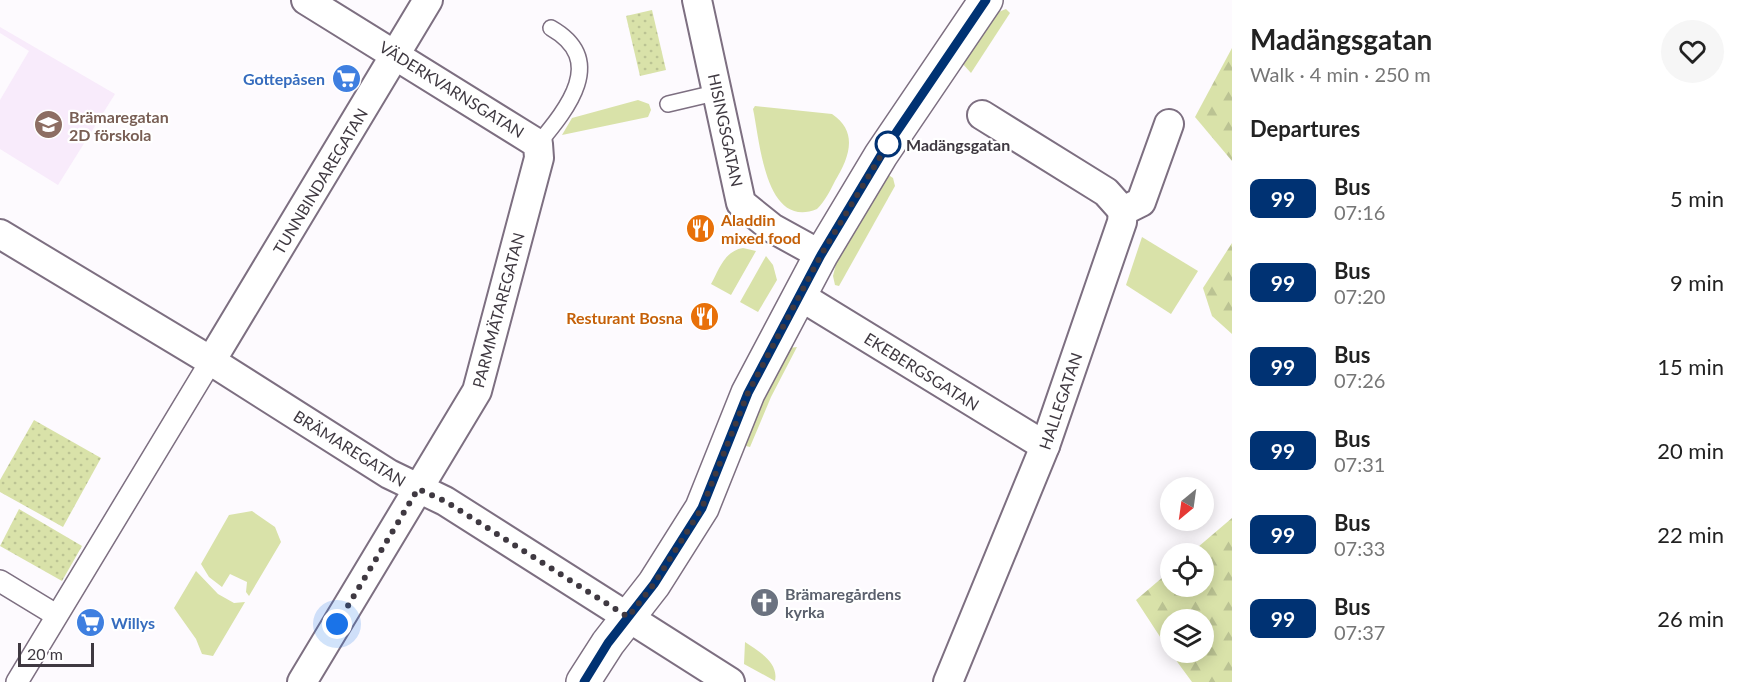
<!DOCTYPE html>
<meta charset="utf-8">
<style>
body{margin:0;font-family:Lato,sans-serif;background:#f6f6f6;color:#222;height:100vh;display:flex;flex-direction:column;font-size:22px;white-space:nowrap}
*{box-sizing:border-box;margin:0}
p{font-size:20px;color:#767676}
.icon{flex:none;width:33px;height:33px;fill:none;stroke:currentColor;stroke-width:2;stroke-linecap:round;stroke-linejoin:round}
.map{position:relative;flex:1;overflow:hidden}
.sheet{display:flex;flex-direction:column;background:#fff;width:510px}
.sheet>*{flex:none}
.badge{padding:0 12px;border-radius:9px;font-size:21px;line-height:39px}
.needle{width:39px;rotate:209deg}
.tools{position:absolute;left:1160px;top:477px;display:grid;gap:12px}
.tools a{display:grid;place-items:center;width:54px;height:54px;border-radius:50%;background:#fff;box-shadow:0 3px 15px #0003;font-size:30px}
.scale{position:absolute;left:18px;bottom:15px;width:76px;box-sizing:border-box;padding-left:6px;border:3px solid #3f3941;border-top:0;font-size:16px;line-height:21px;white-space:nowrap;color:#3f3941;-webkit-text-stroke:4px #fff;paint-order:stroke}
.you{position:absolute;width:30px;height:30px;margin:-15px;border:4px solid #fff;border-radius:50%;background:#1a73e8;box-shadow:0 0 0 9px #1a73e833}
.map>.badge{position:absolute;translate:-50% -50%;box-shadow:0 0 0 3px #fff}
h2{padding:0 18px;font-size:22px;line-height:54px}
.round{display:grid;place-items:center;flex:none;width:63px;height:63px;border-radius:32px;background:#f6f6f6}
.headline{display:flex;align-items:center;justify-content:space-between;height:102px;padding:0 18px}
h1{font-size:28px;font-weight:700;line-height:45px}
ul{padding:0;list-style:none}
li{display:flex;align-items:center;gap:18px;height:84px;padding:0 18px}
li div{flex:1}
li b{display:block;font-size:22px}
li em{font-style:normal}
li .badge{min-width:66px;font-weight:700;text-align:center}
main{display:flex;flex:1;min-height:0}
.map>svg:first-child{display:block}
.built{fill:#f8ebfb}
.green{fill:#d9e2a9}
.forest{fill:url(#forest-firs)}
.park{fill:url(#park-dots)}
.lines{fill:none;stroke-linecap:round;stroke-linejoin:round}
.service-casing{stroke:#7d6f81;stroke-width:18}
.pedestrian-casing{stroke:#7d6f81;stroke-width:24}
.minor-casing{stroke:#7d6f81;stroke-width:32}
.tertiary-casing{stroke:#7d6f81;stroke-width:36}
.service{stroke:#fff;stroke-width:15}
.pedestrian{stroke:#fff;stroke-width:21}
.minor{stroke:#fff;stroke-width:28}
.tertiary{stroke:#fff;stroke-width:33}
.line-casing{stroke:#fff;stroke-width:14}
.line{stroke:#003273;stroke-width:9}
.walk{stroke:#3f3941;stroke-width:6;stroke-dasharray:0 10.8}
.stop-dot{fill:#fff;stroke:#003273;stroke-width:3}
.labels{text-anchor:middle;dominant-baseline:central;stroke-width:4.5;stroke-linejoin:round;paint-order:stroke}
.shop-label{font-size:16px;font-weight:bold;fill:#366cbe;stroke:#fff;text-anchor:end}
.street-label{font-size:16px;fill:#3f3941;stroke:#fff}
.education-label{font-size:16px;font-weight:bold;fill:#785e54;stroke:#fff;text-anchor:start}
.stop-label{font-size:16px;font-weight:bold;fill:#3f3941;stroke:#fff;text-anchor:start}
.food-label{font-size:16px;font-weight:bold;fill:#c56008;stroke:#fff;text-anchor:start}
.worship-label{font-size:16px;font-weight:bold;fill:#5b616d;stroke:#fff;text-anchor:start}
</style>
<main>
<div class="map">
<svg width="1232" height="682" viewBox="0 0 1232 682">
<defs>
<pattern id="forest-firs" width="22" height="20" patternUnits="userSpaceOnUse" patternTransform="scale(1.5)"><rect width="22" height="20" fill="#d9e2a9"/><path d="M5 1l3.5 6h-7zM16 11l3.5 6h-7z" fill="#bbc393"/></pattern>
<pattern id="park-dots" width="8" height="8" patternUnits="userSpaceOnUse" patternTransform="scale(1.5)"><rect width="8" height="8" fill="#d9e2a9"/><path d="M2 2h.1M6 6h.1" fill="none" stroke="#bbc393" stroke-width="1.8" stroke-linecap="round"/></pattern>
</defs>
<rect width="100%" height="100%" fill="#fdfafe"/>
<path class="built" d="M 0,27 L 115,94 L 58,185 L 0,149 L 0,100 L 29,51 L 0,33 Z"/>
<g class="green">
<path d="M 1006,9 L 1010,13 L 971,73 L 962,63 L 996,13 Z"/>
<path d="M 638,100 L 649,104 L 651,110 L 648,117 L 562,135 L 572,118 Z"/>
<path d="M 755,106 L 832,114 C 859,132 849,158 835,181 C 830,191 825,201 817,209 C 765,230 760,141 753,109 Z"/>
<path d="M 887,174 L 893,178 L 895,186 L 839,286 L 835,285 L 833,276 L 836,264 Z"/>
<path d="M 1142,237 L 1198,271 L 1171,314 L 1126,285 Z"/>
<path d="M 743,248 L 756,251 L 731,295 L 711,284 C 719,270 724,251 743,248 Z"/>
<path d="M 766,256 L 773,265 L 777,280 L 758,312 L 740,302 Z"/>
<path d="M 797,347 L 771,397 L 750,447 L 746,446 L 744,437 L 789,348 Z"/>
<path d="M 252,511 L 275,527 L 281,542 L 249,596 L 246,592 L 247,582 L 230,574 L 222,587 L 209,577 L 201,564 L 229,515 Z"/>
<path d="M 196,571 L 218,594 L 234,603 L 245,602 L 213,656 L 202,654 L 196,639 L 174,608 Z"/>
<path d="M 745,642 C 758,651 779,662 775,681 L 744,664 Z"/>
</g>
<g class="forest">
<path d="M 1232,48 L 1232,161 L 1195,117 Z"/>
<path d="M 1232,243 L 1232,334 L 1212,316 L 1203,288 Z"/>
<path d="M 1232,518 L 1232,682 L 1192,682 L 1170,652 L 1203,652 L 1203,620 L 1170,620 L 1170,652 L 1136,600 L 1170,571 L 1170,586 L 1203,586 L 1203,554 L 1191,553 Z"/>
</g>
<g class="park">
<path d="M 652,10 L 666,70 L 640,76 L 626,16 Z"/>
<path d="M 34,420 L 101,458 L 63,527 L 0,492 L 0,480 Z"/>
<path d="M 19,509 L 82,546 L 62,581 L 0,546 Z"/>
</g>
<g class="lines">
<defs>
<g id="service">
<path d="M 668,104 L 719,92"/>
<path d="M 538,144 C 568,108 607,60 551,28"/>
</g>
<g id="pedestrian">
<path d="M 0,581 L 56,615"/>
<path d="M 17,682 L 211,361"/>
</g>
<g id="minor">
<path d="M 697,0 L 741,203 L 772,228 L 821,255"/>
<path d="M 982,115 L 1106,192 L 1123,211"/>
<path d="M 0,234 L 211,361 L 389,474 L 445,501 L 730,682"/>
<path d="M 800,296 L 1045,446"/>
<path d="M 211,361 L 428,0"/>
<path d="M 302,682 L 477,391 L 539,158 L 538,144 L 306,0"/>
<path d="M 948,682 L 1045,446 L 1122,222 L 1123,211 L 1141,202 L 1169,124"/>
</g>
<path id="tertiary" d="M 583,682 L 608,643 L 654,584 L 702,508 L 748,393 L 821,255 L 881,155 L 986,0"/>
</defs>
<use href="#service" class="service-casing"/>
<use href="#pedestrian" class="pedestrian-casing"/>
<use href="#minor" class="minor-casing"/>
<use href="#tertiary" class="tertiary-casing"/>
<use href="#service" class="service"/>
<use href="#pedestrian" class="pedestrian"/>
<use href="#minor" class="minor"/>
<use href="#tertiary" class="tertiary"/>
</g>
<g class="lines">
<defs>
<path id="line" d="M 584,682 L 608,643 L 654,584 L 702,508 L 748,393 L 821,255 L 881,155 L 986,0"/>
</defs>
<use href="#line" class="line-casing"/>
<use href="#line" class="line"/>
<path class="walk" d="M 337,624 L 418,489 L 445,501 L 628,617 L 654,584 L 702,508 L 748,393 L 821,255 L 888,144"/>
</g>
<defs>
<symbol id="supermarket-disc" viewBox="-11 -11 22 22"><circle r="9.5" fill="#3f7fe0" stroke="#fff"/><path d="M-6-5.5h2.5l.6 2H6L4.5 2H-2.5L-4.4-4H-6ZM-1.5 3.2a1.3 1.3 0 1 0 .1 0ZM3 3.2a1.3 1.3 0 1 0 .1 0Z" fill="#fff"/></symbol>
<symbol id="school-disc" viewBox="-11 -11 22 22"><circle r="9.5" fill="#8d6e63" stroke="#fff"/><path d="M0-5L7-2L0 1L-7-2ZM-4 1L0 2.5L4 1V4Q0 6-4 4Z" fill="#fff"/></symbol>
<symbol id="restaurant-disc" viewBox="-11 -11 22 22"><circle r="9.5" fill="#e8710a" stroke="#fff"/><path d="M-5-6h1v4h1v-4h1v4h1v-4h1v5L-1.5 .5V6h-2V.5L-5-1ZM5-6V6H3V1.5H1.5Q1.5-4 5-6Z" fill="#fff"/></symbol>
<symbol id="church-disc" viewBox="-11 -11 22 22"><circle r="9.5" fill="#6b7280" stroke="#fff"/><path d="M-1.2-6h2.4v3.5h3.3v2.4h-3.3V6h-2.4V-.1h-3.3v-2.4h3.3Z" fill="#fff"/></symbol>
</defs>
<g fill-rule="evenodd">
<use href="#supermarket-disc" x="330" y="62" width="33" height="33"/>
<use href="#school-disc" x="32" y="108" width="33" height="33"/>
<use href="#restaurant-disc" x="684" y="212" width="33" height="33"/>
<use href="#restaurant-disc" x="688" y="300" width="33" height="33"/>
<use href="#church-disc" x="748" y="586" width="33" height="33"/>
<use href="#supermarket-disc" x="74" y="606" width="33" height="33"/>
</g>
<circle class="stop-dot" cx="888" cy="144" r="12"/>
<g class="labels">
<g class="shop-label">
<text x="325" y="78">Gottepåsen</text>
<text x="111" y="622" text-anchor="start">Willys</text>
</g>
<g class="street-label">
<text transform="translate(452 89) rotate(32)">VÄDERKVARNSGATAN</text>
<text transform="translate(726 130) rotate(78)">HISINGSGATAN</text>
<text transform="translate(320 181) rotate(-59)">TUNNBINDAREGATAN</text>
<text transform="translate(498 310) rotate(-75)">PARMMÄTAREGATAN</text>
<text transform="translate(922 371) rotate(32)">EKEBERGSGATAN</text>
<text transform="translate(1060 401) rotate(-71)">HALLEGATAN</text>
<text transform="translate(350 448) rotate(32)">BRÄMAREGATAN</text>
</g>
<g class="education-label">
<text x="69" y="116">Brämaregatan<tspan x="69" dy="18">2D förskola</tspan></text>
</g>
<g class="stop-label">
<text x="906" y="144">Madängsgatan</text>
</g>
<g class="food-label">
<text x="721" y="219">Aladdin<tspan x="721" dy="18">mixed food</tspan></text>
<text x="683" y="317" text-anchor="end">Resturant Bosna</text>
</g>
<g class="worship-label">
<text x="785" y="593">Brämaregårdens<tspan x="785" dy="18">kyrka</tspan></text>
</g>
</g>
</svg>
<div class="tools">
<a><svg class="needle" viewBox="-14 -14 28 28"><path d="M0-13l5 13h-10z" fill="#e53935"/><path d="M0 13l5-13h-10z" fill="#767676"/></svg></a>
<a><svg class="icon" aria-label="locate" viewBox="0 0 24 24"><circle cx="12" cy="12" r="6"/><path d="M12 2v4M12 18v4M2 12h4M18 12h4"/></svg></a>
<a><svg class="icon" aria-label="layers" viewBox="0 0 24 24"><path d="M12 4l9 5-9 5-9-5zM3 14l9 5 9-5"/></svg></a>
</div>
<div class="scale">20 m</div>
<div class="you" style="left:337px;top:624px"></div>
</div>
<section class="sheet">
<div class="headline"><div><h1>Madängsgatan</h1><p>Walk · 4 min · 250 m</p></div><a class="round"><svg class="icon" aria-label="heart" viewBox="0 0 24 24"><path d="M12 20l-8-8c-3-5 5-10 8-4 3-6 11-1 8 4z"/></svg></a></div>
<h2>Departures</h2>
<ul>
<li><span class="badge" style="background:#003273;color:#fff">99</span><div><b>Bus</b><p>07:16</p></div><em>5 min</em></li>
<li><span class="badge" style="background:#003273;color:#fff">99</span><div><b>Bus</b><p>07:20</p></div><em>9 min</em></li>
<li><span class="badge" style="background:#003273;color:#fff">99</span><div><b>Bus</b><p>07:26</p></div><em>15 min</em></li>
<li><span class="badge" style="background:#003273;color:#fff">99</span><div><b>Bus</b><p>07:31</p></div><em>20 min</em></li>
<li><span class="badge" style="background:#003273;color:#fff">99</span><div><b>Bus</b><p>07:33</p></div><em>22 min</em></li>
<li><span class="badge" style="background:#003273;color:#fff">99</span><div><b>Bus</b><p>07:37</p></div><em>26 min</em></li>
</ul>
</section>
</main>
